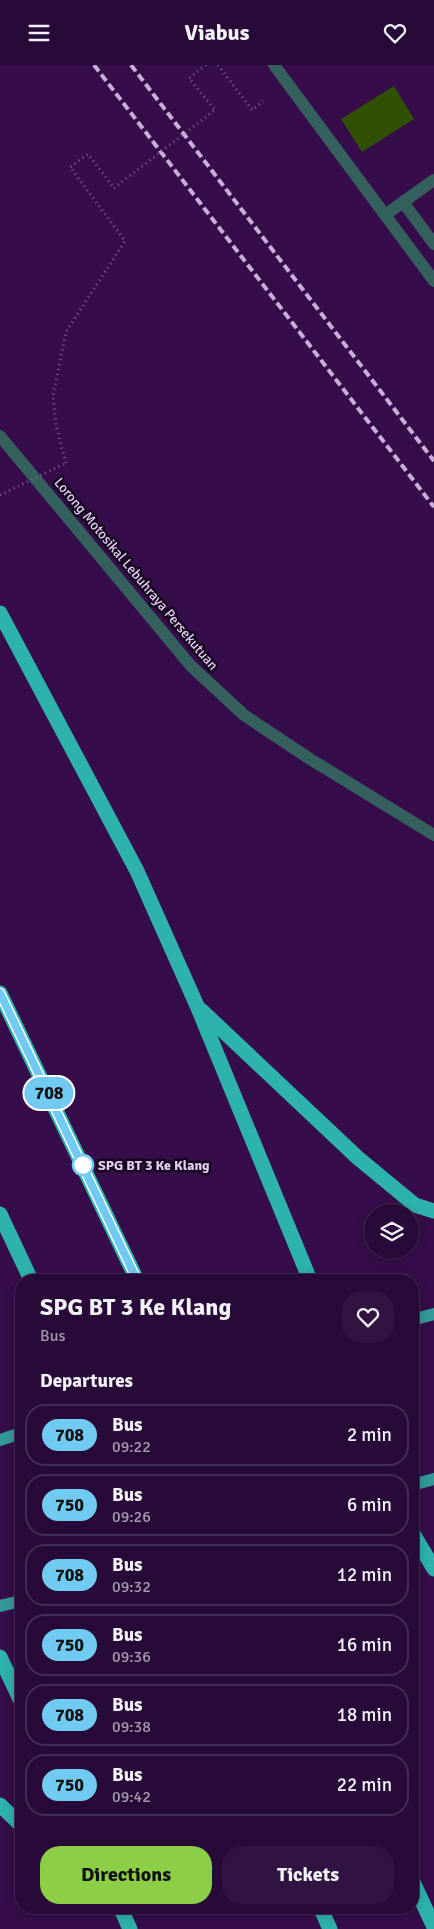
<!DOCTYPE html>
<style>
body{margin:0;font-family:Signika,sans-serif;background:#301340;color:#f1f3f6;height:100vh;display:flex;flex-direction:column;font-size:19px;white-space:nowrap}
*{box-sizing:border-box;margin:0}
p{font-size:16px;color:#a59aae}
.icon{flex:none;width:28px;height:28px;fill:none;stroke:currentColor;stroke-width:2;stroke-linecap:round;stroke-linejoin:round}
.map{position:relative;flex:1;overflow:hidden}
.sheet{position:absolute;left:15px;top:1209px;width:404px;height:640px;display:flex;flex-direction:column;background:#280a38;border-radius:20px;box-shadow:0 2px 12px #0003,0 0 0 1px #442b53}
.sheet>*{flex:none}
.badge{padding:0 10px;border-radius:16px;font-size:18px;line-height:32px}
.controls{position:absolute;left:364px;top:1139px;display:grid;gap:10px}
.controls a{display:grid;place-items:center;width:55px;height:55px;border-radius:50%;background:#280a38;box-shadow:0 2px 12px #0003,0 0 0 1px #442b53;font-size:25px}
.map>.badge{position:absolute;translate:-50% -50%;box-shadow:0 0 0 2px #fff}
h2{padding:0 25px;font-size:19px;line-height:45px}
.round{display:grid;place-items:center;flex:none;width:52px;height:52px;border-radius:20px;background:#301340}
.headline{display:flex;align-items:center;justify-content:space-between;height:85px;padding:0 25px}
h1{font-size:24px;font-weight:700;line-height:38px}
.action{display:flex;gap:10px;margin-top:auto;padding:10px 25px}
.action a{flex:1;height:58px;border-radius:20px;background:#8cce45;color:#111;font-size:20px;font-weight:700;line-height:58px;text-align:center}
.action a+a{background:#301340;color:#f1f3f6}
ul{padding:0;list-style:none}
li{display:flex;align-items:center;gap:15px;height:62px;margin:0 10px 8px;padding:0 15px;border:2px solid #442b53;border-radius:20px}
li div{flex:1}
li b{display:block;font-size:19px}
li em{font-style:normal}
li .badge{min-width:55px;font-weight:700;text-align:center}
header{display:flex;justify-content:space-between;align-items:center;height:65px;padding:0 25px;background:#280a38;font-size:22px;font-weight:700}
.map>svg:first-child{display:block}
.building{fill:#2f5000}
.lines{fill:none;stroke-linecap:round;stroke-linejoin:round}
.path{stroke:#7d5c8f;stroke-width:3;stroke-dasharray:1 4;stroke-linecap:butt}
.lane{stroke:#34605e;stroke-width:12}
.primary{stroke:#339a97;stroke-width:12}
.highway{stroke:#2eb2ad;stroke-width:15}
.rail{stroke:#c7afd7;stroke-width:4;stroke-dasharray:8 4;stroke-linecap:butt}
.path-bridge{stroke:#7d5c8f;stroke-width:3;stroke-dasharray:1 4;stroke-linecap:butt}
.line-casing{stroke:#fff;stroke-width:11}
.line{stroke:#71caf2;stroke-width:8}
.stop-dot{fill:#fff;stroke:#71caf2;stroke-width:2.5}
.labels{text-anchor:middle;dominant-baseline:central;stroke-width:5;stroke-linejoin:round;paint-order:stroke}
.street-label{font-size:14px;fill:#e3cef2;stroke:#15061f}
.stop-label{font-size:14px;font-weight:bold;fill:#e3cef2;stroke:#15061f;text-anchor:start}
</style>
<header><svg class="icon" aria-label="menu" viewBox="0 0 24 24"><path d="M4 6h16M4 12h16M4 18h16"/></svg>Viabus<svg class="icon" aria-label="heart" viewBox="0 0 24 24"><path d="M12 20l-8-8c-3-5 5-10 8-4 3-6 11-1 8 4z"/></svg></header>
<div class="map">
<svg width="434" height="1864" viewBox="0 0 434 1864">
<rect width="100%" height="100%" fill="#360d4a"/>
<path class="building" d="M 394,21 L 414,54 L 362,87 L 341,54 Z"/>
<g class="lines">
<g class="path">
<path d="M 206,0 L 189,13 L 215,45"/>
<path d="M 218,0 L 252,45 L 263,36"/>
<path d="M 66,398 L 56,360 L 53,330 L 66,267 L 125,176 L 70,102 L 88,89 L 114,123"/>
</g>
<g class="lane">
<path d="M 274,0 L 434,216"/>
<path d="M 403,137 L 434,179"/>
<path d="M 385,150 L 434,115"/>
<path d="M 0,371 L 191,601 L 244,650 L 310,694 L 434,770"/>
</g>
<g class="primary">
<path d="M 412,1255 L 434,1249"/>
<path d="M 0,1375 L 21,1368"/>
<path d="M 412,1420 L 434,1414"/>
<path d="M 0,1541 L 21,1536"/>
</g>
<g class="highway">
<path d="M 0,548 L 137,806 L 198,943 L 310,1215"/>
<path d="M 0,928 L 137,1215"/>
<path d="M 201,945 L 358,1093 L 415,1140 L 434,1146"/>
<path d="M 0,1149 L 31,1215"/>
<path d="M 412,1467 L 434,1504"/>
<path d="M 0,1592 L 21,1636"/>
<path d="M 0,1740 L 21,1760"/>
<path d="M 412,1815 L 434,1862"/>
<path d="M 120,1842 L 130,1864"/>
<path d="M 320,1842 L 330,1864"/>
</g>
<g class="rail">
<path d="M 94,0 L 434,442"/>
<path d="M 131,0 L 434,396"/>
</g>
<g class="path-bridge">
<path d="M 114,123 L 215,45"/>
<path d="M 0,430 L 66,398"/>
</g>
</g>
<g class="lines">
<defs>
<path id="line" d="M 0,928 L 137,1215"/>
</defs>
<use href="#line" class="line-casing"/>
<use href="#line" class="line"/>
</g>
<circle class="stop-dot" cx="83" cy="1100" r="10"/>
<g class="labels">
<g class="street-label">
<text transform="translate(136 509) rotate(50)">Lorong Motosikal Lebuhraya Persekutuan</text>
</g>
<g class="stop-label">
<text x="98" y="1100">SPG BT 3 Ke Klang</text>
</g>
</g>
</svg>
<div class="controls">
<a><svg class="icon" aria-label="layers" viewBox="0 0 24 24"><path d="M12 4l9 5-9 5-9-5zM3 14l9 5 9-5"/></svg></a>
</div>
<b class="badge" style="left:49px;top:1028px;background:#71caf2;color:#111">708</b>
<section class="sheet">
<div class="headline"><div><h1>SPG BT 3 Ke Klang</h1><p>Bus</p></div><a class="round"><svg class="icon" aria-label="heart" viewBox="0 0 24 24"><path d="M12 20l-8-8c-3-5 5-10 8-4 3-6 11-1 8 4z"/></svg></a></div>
<h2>Departures</h2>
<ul>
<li><span class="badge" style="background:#71caf2;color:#111">708</span><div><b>Bus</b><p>09:22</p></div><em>2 min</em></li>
<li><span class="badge" style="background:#71caf2;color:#111">750</span><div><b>Bus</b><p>09:26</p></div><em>6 min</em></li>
<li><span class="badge" style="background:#71caf2;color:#111">708</span><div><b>Bus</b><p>09:32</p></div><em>12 min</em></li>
<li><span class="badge" style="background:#71caf2;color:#111">750</span><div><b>Bus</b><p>09:36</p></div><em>16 min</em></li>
<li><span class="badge" style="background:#71caf2;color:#111">708</span><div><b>Bus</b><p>09:38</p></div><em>18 min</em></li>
<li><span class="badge" style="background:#71caf2;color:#111">750</span><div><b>Bus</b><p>09:42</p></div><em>22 min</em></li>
</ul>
<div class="action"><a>Directions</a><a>Tickets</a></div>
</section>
</div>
